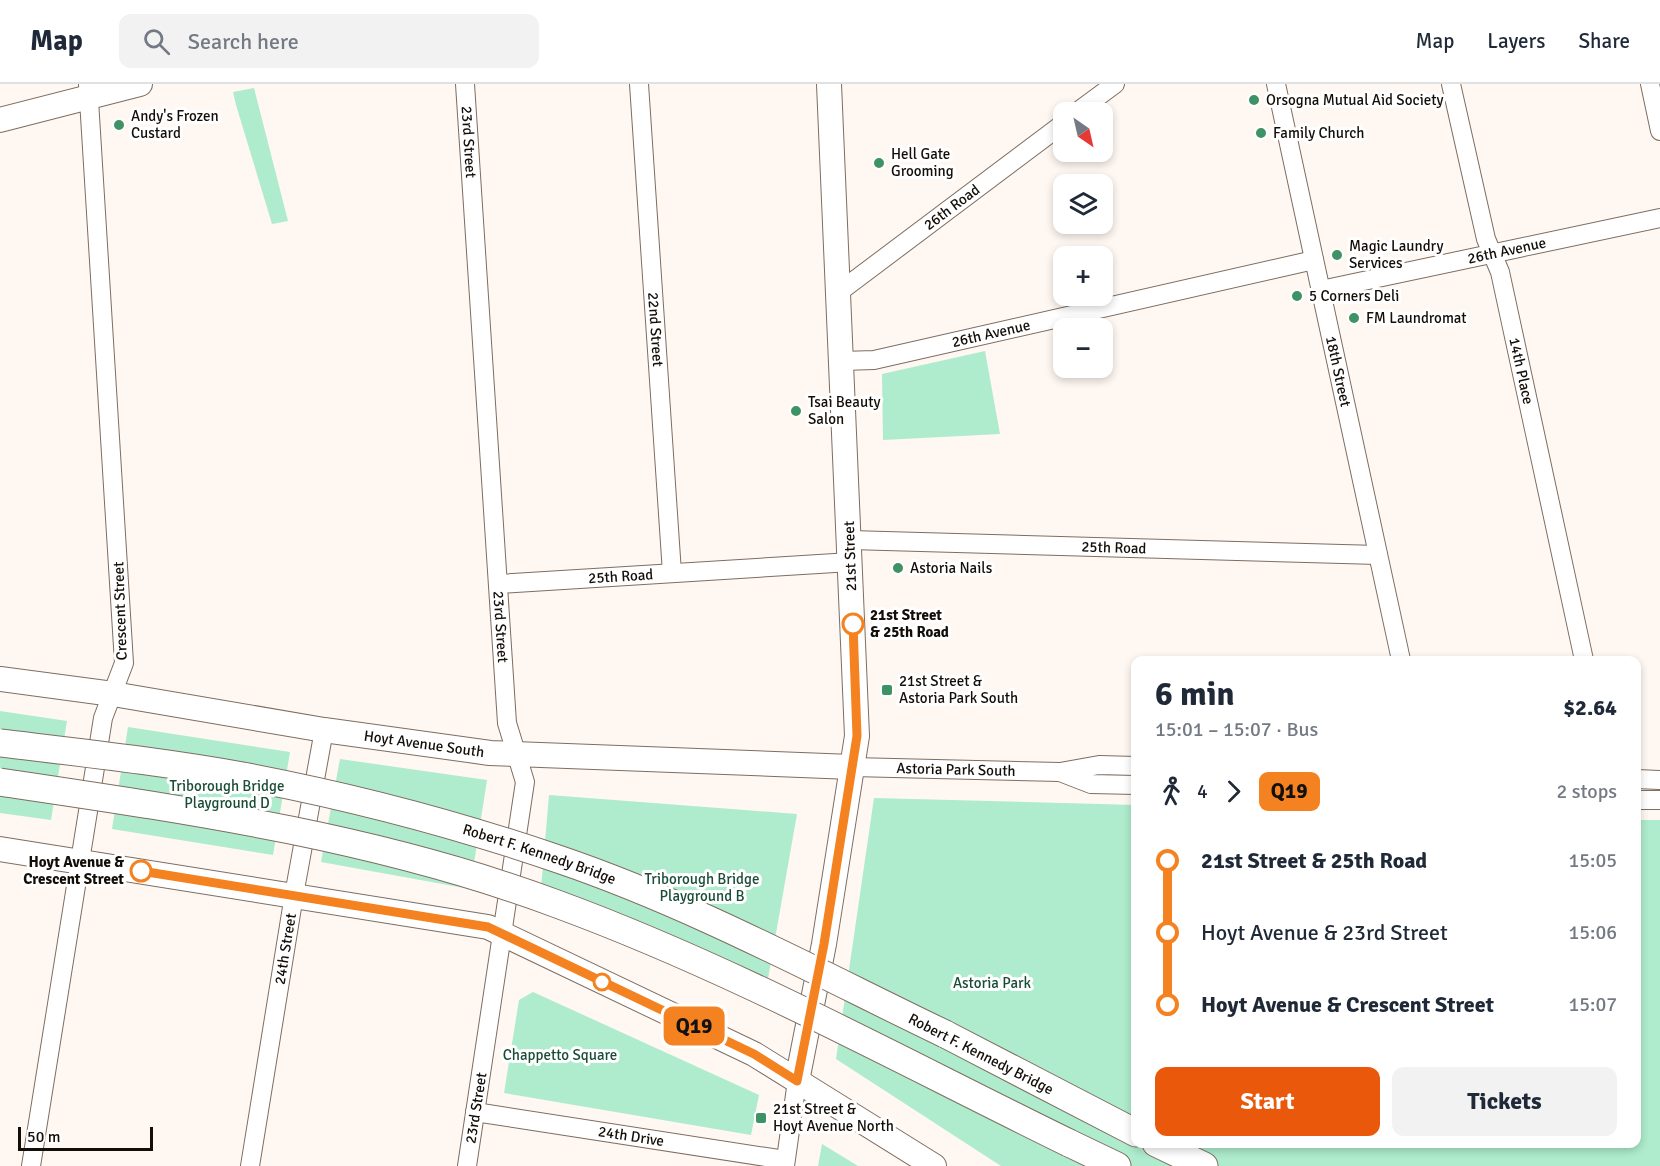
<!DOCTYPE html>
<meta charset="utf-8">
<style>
body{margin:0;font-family:Signika,sans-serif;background:#f2f2f3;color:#1f2937;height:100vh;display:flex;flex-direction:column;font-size:22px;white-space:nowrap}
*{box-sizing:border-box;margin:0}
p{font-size:20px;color:#747a83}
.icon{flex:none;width:33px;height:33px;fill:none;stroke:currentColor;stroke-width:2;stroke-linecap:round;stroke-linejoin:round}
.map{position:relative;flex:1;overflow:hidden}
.sheet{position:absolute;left:1131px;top:572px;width:510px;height:492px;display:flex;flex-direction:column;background:#fff;border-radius:12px;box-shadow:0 3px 9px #0003}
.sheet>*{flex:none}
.badge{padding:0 12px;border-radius:9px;font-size:21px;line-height:39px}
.needle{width:39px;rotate:146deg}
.buttons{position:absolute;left:1053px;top:18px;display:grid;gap:12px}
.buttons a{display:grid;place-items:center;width:60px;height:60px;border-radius:12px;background:#fff;box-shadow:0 3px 9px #0003;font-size:30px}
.scale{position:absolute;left:18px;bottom:15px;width:135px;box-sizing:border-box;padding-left:6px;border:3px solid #140e09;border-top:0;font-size:16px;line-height:21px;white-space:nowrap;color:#140e09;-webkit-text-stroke:4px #fff;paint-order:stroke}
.map>.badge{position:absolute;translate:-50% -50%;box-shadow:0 0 0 3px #fff}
.legs{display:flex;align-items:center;gap:9px;height:66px;padding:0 24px;font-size:20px}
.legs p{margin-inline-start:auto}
.head{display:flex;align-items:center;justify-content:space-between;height:102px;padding:0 24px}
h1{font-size:33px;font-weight:700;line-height:45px}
.cta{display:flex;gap:12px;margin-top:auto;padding:12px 24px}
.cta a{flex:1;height:69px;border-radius:12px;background:#ea580c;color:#fff;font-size:24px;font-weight:700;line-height:69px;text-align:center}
.cta a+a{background:#f2f2f3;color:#1f2937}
ul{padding:0 24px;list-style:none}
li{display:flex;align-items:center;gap:21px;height:72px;font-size:22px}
li i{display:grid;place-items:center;width:9px;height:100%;margin:0 8px;background:currentColor}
li i::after{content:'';width:15px;height:15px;margin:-8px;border:4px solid;border-radius:50%;background:#fff}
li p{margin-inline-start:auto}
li:first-child i{background:linear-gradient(#0000 50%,currentColor 0)}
li:last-child i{background:linear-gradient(currentColor 50%,#0000 0)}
header{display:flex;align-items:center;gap:36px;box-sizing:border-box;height:84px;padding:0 30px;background:#fff;border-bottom:2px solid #e0e1e3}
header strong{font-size:28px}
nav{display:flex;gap:33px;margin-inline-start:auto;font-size:21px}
.search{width:420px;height:54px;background:#f2f2f3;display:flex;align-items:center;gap:15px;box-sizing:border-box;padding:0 21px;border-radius:12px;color:#747a83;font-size:22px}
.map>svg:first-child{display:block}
.green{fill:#aeeccd}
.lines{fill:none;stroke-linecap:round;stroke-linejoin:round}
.minor-casing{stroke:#7e6d60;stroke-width:20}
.major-casing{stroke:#7e6d60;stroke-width:26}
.highway-casing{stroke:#7e6d60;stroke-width:29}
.minor{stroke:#fff;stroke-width:18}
.major{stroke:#fff;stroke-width:24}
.highway{stroke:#fff;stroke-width:27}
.highway-bridge-casing{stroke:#7e6d60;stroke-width:29;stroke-linecap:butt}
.highway-bridge{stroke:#fff;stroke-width:27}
.line-1-casing{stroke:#fff;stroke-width:14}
.line-1{stroke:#f58220;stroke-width:9}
.poi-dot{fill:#3e9265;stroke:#fff;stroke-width:2}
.stop-1-dot{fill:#fff;stroke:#f58220;stroke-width:3}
.labels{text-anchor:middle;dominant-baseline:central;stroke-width:6;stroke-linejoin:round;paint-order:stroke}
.poi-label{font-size:15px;fill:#140e09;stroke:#fff;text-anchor:start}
.street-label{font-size:15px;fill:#140e09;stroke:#fff}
.stop-label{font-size:15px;font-weight:bold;fill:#140e09;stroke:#fff;text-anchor:start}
.park-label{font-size:15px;fill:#1a4c37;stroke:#fff}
</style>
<header>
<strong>Map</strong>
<div class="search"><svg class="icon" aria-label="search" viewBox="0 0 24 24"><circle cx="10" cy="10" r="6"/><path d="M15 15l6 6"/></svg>Search here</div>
<nav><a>Map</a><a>Layers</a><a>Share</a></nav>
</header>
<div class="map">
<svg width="1660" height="1082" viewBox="0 0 1660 1082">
<rect width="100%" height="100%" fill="#fff7f1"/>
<g class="green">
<path d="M 254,4 L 288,137 L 272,140 L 236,21 L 233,8 Z"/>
<path d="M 985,267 L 1000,350 L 883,356 L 882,290 Z"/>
<path d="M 0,627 L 67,637 L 51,736 L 0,729 Z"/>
<path d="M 128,643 L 290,668 L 273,771 L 112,745 Z"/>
<path d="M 340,675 L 487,696 L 470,805 L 321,778 Z"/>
<path d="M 549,711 L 797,730 L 763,923 L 540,816 Z"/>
<path d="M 874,714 L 1135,721 L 1136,1059 L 1636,1059 L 1637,736 L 1660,736 L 1660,1082 L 1001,1082 L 836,975 Z"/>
<path d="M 533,908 L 759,1011 L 751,1051 L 504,1009 L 519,916 Z"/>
<path d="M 822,1060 L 858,1082 L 818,1082 Z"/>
</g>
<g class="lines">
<defs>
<g id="minor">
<path id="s1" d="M 465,0 L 507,639 L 525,698 L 467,1082"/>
<path id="s2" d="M 639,0 L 672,489"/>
<path id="s3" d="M 1276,0 L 1401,576"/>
<path id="s4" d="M 1451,0 L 1486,155 L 1500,188 L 1584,576"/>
<path d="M 1650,0 L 1660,47"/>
<path d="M 1077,28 L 1115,0"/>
<path id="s5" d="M 1321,206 L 1660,134"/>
<path id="s6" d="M 839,208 L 1064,39"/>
<path id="s7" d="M 842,277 L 874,276 L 1314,176"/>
<path id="s8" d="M 850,456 L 1378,471"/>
<path id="s9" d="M 498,500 L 851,478"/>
<path id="s10" d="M 852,683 L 1060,688 L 1099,681 L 1136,682"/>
<path d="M 1060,688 L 1091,700 L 1136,701"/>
<path d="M 1636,695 L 1660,696"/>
<path d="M 1636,716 L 1660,716"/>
<path id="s11" d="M 475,1028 L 785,1076"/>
<path d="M 31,1082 L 103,634 L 124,579 L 88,0"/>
<path id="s12" d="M 250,1082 L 294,811 L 324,646"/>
<path d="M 785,1082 L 797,997"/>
</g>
<g id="major">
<path d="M 0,36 L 140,0"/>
<path id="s13" d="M 0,595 L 113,610 L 324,646 L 490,669 L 852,683"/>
<path d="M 0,765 L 488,843 L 754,970 L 934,1082"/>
<path d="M 797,997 L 824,860 L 857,652 L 829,0"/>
</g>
<g id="highway">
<path d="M 945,950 L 1136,1049"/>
<path d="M 1069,1059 L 1117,1082"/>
<path d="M 1156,1059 L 1204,1082"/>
</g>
</defs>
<use href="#minor" class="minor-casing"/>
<use href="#major" class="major-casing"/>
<use href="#highway" class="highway-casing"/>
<use href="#minor" class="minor"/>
<use href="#major" class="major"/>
<use href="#highway" class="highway"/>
<defs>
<g id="highway-bridge">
<path id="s14" d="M 0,659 C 83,669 166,678 248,693 C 353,713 456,740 558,775 C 691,820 818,889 945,950"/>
<path d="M 0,698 C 188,726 378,753 557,820 C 734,885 901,977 1069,1059"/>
</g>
</defs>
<use href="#highway-bridge" class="highway-bridge-casing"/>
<use href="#highway-bridge" class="highway-bridge"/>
</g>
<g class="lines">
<defs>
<path id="line-1" d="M 141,787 L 488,843 L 754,970 L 797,997 L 824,860 L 857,652 L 853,540"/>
</defs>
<use href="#line-1" class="line-1-casing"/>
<use href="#line-1" class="line-1"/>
</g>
<g class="poi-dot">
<circle cx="1254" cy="16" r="6"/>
<circle cx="119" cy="41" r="6"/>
<circle cx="1261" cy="49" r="6"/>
<circle cx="879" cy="79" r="6"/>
<circle cx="1337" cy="171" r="6"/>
<circle cx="1297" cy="212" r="6"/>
<circle cx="1354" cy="234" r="6"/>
<circle cx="796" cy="327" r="6"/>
<circle cx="898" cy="484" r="6"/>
<rect x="881" y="600" width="12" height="12" rx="3"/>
<rect x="755" y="1028" width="12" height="12" rx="3"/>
</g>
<g class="stop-1-dot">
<circle cx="853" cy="540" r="10"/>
<circle cx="141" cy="787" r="10"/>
<circle cx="602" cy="898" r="8"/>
</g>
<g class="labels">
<g class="poi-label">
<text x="1266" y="16">Orsogna Mutual Aid Society</text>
<text x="131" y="32">Andy's Frozen<tspan x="131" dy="17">Custard</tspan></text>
<text x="1273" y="49">Family Church</text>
<text x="891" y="70">Hell Gate<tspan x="891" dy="17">Grooming</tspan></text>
<text x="1349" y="162">Magic Laundry<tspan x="1349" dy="17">Services</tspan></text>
<text x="1309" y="212">5 Corners Deli</text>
<text x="1366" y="234">FM Laundromat</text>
<text x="808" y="318">Tsai Beauty<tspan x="808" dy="17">Salon</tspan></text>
<text x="910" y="484">Astoria Nails</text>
<text x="899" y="597">21st Street &amp;<tspan x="899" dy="17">Astoria Park South</tspan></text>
<text x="773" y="1025">21st Street &amp;<tspan x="773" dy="17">Hoyt Avenue North</tspan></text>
</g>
<g class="street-label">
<text stroke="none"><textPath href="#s1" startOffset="58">23rd Street</textPath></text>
<text stroke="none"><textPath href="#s6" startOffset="141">26th Road</textPath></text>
<text stroke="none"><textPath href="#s5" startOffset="190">26th Avenue</textPath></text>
<text stroke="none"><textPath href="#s2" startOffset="246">22nd Street</textPath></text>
<text stroke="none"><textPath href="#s7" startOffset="152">26th Avenue</textPath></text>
<text stroke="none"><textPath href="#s4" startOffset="296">14th Place</textPath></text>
<text stroke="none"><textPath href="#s3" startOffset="294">18th Street</textPath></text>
<text stroke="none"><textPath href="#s8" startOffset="264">25th Road</textPath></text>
<text transform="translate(850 472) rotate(-92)">21st Street</text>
<text stroke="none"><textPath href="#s9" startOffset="123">25th Road</textPath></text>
<text transform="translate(120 527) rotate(-92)">Crescent Street</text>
<text stroke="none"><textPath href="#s1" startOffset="544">23rd Street</textPath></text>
<text stroke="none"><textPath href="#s13" startOffset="429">Hoyt Avenue South</textPath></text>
<text stroke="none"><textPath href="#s10" startOffset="104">Astoria Park South</textPath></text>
<text stroke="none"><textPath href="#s14" startOffset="552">Robert F. Kennedy Bridge</textPath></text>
<text stroke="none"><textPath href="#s12" startOffset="220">24th Street</textPath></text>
<text transform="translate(981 970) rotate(27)">Robert F. Kennedy Bridge</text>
<text transform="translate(476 1024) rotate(-81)">23rd Street</text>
<text stroke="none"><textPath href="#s11" startOffset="158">24th Drive</textPath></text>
</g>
<g class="stop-label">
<text x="870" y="531">21st Street<tspan x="870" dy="17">&amp; 25th Road</tspan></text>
<text x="124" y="778" text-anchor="end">Hoyt Avenue &amp;<tspan x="124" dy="17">Crescent Street</tspan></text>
</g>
<g class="park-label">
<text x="227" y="702">Triborough Bridge<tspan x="227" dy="17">Playground D</tspan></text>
<text x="702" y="795">Triborough Bridge<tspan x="702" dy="17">Playground B</tspan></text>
<text x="992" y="899">Astoria Park</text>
<text x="560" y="971">Chappetto Square</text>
</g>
</g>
</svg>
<div class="buttons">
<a><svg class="needle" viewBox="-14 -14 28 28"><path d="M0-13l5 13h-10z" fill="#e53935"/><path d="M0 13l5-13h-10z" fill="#747a83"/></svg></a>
<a><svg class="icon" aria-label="layers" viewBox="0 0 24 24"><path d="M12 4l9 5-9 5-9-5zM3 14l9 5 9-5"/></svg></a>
<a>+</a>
<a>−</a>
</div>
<div class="scale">50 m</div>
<b class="badge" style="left:694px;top:942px;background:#f58220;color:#111">Q19</b>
<section class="sheet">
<div class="head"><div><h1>6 min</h1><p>15:01 – 15:07 · Bus</p></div><b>$2.64</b></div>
<div class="legs"><svg class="icon" aria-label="walk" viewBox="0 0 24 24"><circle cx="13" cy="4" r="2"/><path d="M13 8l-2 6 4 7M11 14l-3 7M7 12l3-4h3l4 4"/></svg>4<svg class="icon" aria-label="forward" viewBox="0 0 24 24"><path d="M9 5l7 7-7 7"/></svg><b class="badge" style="background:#f58220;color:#111">Q19</b><p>2 stops</p></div>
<ul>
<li><i style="color:#f58220"></i><b>21st Street &amp; 25th Road</b><p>15:05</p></li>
<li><i style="color:#f58220"></i><span>Hoyt Avenue &amp; 23rd Street</span><p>15:06</p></li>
<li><i style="color:#f58220"></i><b>Hoyt Avenue &amp; Crescent Street</b><p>15:07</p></li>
</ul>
<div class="cta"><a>Start</a><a>Tickets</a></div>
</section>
</div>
